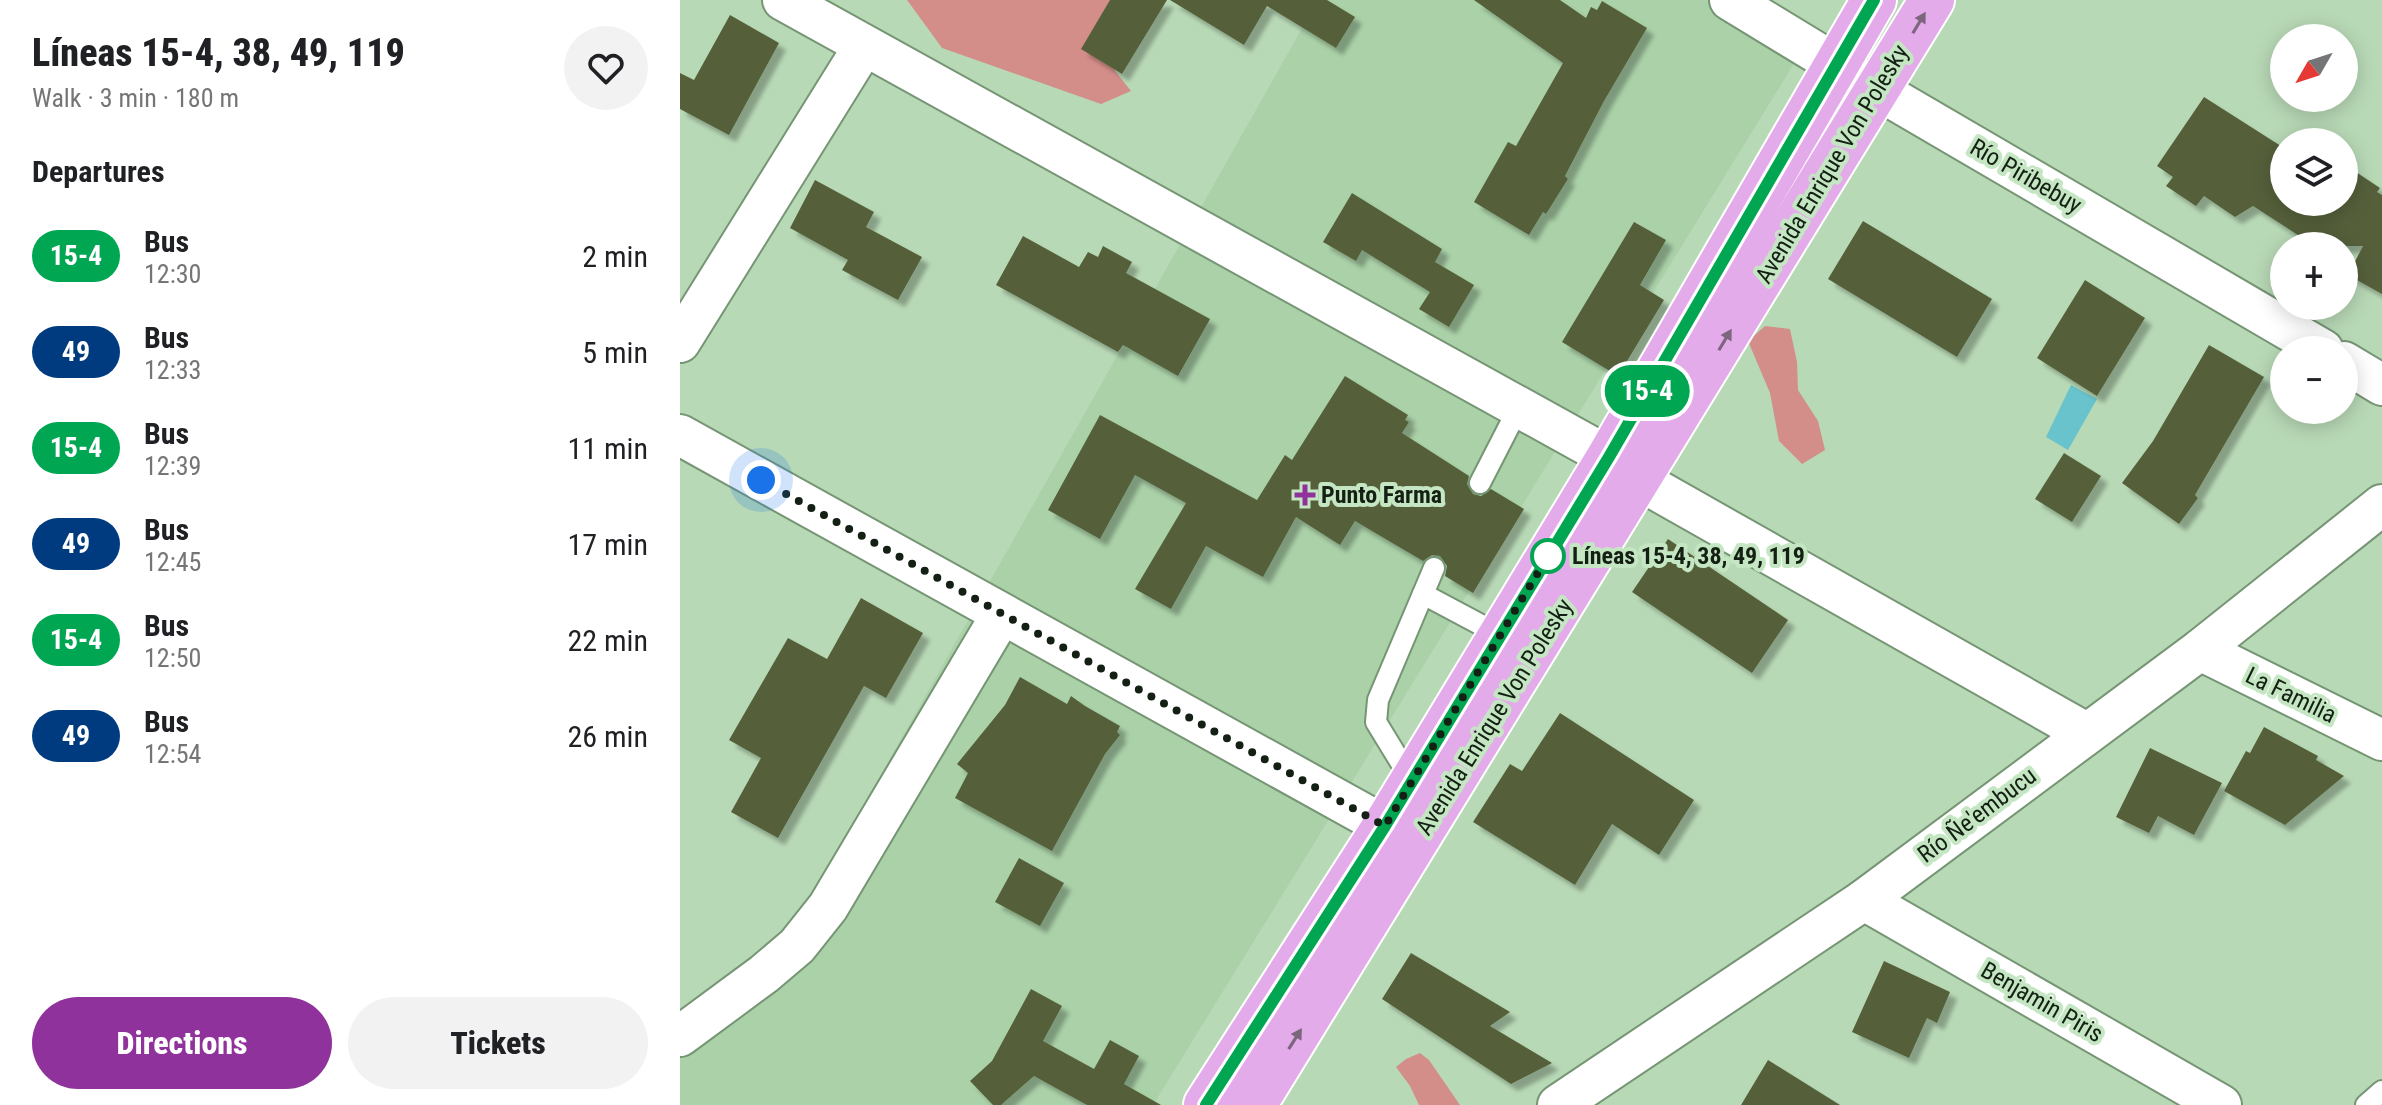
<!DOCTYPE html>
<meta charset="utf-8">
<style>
body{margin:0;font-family:"Roboto Condensed",sans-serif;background:#f2f2f2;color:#202124;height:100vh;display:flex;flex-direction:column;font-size:30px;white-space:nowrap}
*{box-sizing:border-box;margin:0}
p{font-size:26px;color:#757577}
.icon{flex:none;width:44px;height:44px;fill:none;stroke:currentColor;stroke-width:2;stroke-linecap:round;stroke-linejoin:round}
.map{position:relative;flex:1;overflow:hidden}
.details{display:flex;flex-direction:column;background:#fff;width:680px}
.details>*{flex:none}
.badge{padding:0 16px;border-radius:26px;font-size:28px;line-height:52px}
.needle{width:52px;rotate:231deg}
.controls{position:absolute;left:1590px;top:24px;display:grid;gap:16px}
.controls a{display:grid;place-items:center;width:88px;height:88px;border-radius:50%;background:#fff;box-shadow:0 4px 20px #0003;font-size:40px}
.you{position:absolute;width:40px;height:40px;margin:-20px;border:6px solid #fff;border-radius:50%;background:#1a73e8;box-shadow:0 0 0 12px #1a73e833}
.map>.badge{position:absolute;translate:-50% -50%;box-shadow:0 0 0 4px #fff}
h2{padding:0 32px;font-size:30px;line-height:72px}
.round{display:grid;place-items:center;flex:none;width:84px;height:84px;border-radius:42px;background:#f2f2f2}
.head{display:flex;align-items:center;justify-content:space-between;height:136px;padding:0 32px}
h1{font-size:38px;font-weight:800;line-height:60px}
.primary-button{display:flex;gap:16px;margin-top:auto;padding:16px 32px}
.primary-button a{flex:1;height:92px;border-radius:48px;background:#90329b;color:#fff;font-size:32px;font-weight:800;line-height:92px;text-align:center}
.primary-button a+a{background:#f2f2f2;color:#202124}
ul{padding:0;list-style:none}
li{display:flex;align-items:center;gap:24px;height:96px;padding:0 32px}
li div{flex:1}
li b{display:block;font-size:30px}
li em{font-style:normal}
li .badge{min-width:88px;font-weight:700;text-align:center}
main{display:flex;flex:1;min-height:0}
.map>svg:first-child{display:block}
.built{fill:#aad1a8}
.green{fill:#d48e8a}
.water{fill:#68c3cc}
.building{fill:#54613b;filter:url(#shadow)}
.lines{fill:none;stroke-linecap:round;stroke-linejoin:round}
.service-casing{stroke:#769574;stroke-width:24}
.minor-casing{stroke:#769574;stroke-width:44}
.primary-casing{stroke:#fff;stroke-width:48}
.service{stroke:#fff;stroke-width:20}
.minor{stroke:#fff;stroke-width:40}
.primary{stroke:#e3abe9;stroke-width:44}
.oneway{fill:#7c667e}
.line-casing{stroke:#fff;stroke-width:18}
.line{stroke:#00a651;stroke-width:12}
.walk{stroke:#142013;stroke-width:8;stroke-dasharray:0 14.4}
.poi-dot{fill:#90329b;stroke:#c5e6c3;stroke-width:3}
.stop-dot{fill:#fff;stroke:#00a651;stroke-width:4}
.labels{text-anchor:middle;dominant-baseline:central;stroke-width:8;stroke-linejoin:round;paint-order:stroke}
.street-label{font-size:24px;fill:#142013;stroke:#c5e6c3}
.poi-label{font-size:24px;font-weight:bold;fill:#142013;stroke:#c5e6c3;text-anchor:start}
.stop-label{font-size:24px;font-weight:bold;fill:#142013;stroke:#c5e6c3;text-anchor:start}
</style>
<main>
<section class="details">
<div class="head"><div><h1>Líneas 15-4, 38, 49, 119</h1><p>Walk · 3 min · 180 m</p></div><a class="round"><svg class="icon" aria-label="heart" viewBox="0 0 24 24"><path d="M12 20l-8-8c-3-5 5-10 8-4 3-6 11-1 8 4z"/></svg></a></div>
<h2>Departures</h2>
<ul>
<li><span class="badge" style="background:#00a651;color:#fff">15-4</span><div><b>Bus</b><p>12:30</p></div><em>2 min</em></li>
<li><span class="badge" style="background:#003b80;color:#fff">49</span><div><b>Bus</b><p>12:33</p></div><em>5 min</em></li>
<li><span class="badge" style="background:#00a651;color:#fff">15-4</span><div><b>Bus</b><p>12:39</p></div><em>11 min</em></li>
<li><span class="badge" style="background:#003b80;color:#fff">49</span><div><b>Bus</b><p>12:45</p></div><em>17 min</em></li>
<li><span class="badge" style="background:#00a651;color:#fff">15-4</span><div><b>Bus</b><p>12:50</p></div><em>22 min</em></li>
<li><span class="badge" style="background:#003b80;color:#fff">49</span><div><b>Bus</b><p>12:54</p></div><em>26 min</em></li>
</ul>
<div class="primary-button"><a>Directions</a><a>Tickets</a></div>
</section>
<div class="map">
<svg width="1702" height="1105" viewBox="0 0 1702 1105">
<defs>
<filter id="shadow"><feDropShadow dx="7" dy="7" stdDeviation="2" flood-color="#0004"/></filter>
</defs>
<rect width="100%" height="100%" fill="#b8d9b6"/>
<path class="built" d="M 638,0 L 1073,0 L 1131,36 L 473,1105 L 0,1105 L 0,1022 L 111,934 Z"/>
<g class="green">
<path d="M 227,0 L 438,0 L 432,67 L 451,91 L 421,104 L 262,48 Z"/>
<path d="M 1085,326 L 1110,329 L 1117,362 L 1118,390 L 1138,421 L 1145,450 L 1122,464 L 1099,441 L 1090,393 L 1068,341 Z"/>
<path d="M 740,1053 L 749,1060 L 780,1105 L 739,1105 L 730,1086 L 716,1067 L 726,1059 Z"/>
</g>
<path class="water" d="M 1391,385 L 1417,399 L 1388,450 L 1366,437 Z"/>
<g class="building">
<path d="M 430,0 L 487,0 L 442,74 L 401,49 Z"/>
<path d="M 490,0 L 647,0 L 675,17 L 656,48 L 587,6 L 564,45 Z"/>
<path d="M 794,0 L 880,0 L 906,18 L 911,7 L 917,10 L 922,1 L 967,28 L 924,101 L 885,176 L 888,179 L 866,214 L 863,212 L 849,235 L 794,202 L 828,142 L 836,146 L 883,63 Z"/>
<path d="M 50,15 L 99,43 L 49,135 L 0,109 L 0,73 L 14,80 Z"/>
<path d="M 1524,97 L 1604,148 L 1604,202 L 1664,202 L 1664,164 L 1700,188 L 1697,192 L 1702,195 L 1702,294 L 1668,275 L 1683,246 L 1635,246 L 1573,206 L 1555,217 L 1524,196 L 1516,206 L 1486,186 L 1493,177 L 1477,166 Z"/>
<path d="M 135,180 L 194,212 L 186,227 L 242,257 L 218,300 L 162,270 L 168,260 L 110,228 Z"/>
<path d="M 672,193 L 762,249 L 755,262 L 794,285 L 769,327 L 739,309 L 750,292 L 682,250 L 676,261 L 643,242 Z"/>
<path d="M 1183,221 L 1312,299 L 1277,357 L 1148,279 Z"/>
<path d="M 954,222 L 986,240 L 960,285 L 984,300 L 938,376 L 882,342 Z"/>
<path d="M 343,236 L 399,267 L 408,252 L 418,257 L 423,246 L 452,262 L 446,273 L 530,319 L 498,376 L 443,345 L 438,352 L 316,285 Z"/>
<path d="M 1405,280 L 1465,318 L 1417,396 L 1357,358 Z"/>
<path d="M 1529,345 L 1584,377 L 1515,495 L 1518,498 L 1499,524 L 1442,483 L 1473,441 Z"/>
<path d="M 665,376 L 728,415 L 725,420 L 729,422 L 722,433 L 789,476 L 787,484 L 793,494 L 801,496 L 811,489 L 844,509 L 793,593 L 765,576 L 767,566 L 760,556 L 752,555 L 743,561 L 675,521 L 660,545 L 616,517 L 583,577 L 526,546 L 491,609 L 455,589 L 506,503 L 455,475 L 420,539 L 368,510 L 420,415 L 577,500 L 605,455 L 612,460 Z"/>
<path d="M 1384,453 L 1421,476 L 1392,522 L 1355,499 Z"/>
<path d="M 988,539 L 1108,620 L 1072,673 L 952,592 Z"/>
<path d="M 181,598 L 243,633 L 206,698 L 184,686 L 98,838 L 51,812 L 81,758 L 49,740 L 108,638 L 147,659 Z"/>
<path d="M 340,677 L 387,704 L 391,696 L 405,706 L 440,726 L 437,732 L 440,735 L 425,754 L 372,851 L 275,798 L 288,773 L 277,764 L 325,705 Z"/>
<path d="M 880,713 L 1014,800 L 979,855 L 932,824 L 895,885 L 793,822 L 830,764 L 842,771 Z"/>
<path d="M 1584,727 L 1638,756 L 1636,760 L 1664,776 L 1605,825 L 1544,791 L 1566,751 L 1570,753 Z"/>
<path d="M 1470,748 L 1542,783 L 1514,835 L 1478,816 L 1469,833 L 1436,817 Z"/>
<path d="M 339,858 L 384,883 L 360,926 L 315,902 Z"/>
<path d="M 731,953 L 830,1012 L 810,1026 L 872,1063 L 831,1084 L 702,999 Z"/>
<path d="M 1204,961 L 1270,992 L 1257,1023 L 1247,1018 L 1229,1058 L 1172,1032 Z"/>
<path d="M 351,989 L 382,1006 L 363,1041 L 414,1069 L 430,1040 L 459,1056 L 444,1084 L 481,1105 L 407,1105 L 354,1076 L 321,1105 L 313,1105 L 290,1081 L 312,1061 Z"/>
<path d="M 1088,1060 L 1160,1105 L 1061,1105 Z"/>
</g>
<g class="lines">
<defs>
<g id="service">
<path d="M 800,483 L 839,407"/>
<path d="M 743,594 L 820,635"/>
<path d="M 732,781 L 696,722 L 698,700 L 754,568"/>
<path d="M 1686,1105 L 1702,1091"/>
</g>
<g id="minor">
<path d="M 103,0 L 929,457 L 959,480 L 1406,733"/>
<path d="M 1050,0 L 1198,90 L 1643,350"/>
<path d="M 0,342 L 184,46"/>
<path d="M 1664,362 L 1702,385"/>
<path d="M 0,435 L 705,826"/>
<path d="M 1520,650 L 1702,740"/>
<path d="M 1184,900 L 1541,1105"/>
<path d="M 0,1036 L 84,974 L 117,946 L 148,907 L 322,614"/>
<path d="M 878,1105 L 1184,900 L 1520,650 L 1702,505"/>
</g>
<g id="primary">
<path d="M 526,1105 L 705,826 L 929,457 L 1194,0"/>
<path d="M 574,1105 L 1252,0"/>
</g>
</defs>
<use href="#service" class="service-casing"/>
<use href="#minor" class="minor-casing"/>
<use href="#primary" class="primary-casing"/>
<use href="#service" class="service"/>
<use href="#minor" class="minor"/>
<use href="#primary" class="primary"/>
</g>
<defs><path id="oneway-solid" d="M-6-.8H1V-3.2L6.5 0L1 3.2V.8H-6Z" transform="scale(2)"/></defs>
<g class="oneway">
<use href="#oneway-solid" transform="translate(1239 23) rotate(-59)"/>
<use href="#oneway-solid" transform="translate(1045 340) rotate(-59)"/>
<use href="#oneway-solid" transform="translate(615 1039) rotate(-58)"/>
</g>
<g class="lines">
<defs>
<path id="line" d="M 526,1105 L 705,826 L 929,457 L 1194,0"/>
</defs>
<use href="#line" class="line-casing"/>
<use href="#line" class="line"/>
<path class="walk" d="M 81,480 L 705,826 L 868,556"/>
</g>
<path class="poi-dot" d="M621 483h8v8h8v8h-8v8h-8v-8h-8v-8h8z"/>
<circle class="stop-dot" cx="868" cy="556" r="16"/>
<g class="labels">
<g class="street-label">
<text transform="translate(1152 164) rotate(-59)">Avenida Enrique Von Polesky</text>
<text transform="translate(1346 176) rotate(30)">Río Piribebuy</text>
<text transform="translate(1611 695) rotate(26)">La Familia</text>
<text transform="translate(814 717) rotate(-58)">Avenida Enrique Von Polesky</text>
<text transform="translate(1297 815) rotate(-37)">Río Ñe'embucu</text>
<text transform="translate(1362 1002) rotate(30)">Benjamin Piris</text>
</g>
<g class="poi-label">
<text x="641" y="495">Punto Farma</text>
</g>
<g class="stop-label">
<text x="892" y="556">Líneas 15-4, 38, 49, 119</text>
</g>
</g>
</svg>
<div class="controls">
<a><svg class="needle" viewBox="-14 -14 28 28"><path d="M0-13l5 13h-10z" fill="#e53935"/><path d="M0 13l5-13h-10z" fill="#757577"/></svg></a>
<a><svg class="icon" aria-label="layers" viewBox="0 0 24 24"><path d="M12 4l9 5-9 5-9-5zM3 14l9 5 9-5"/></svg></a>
<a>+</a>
<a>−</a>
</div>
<div class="you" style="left:81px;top:480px"></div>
<b class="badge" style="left:967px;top:391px;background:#00a651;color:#fff">15-4</b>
</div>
</main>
